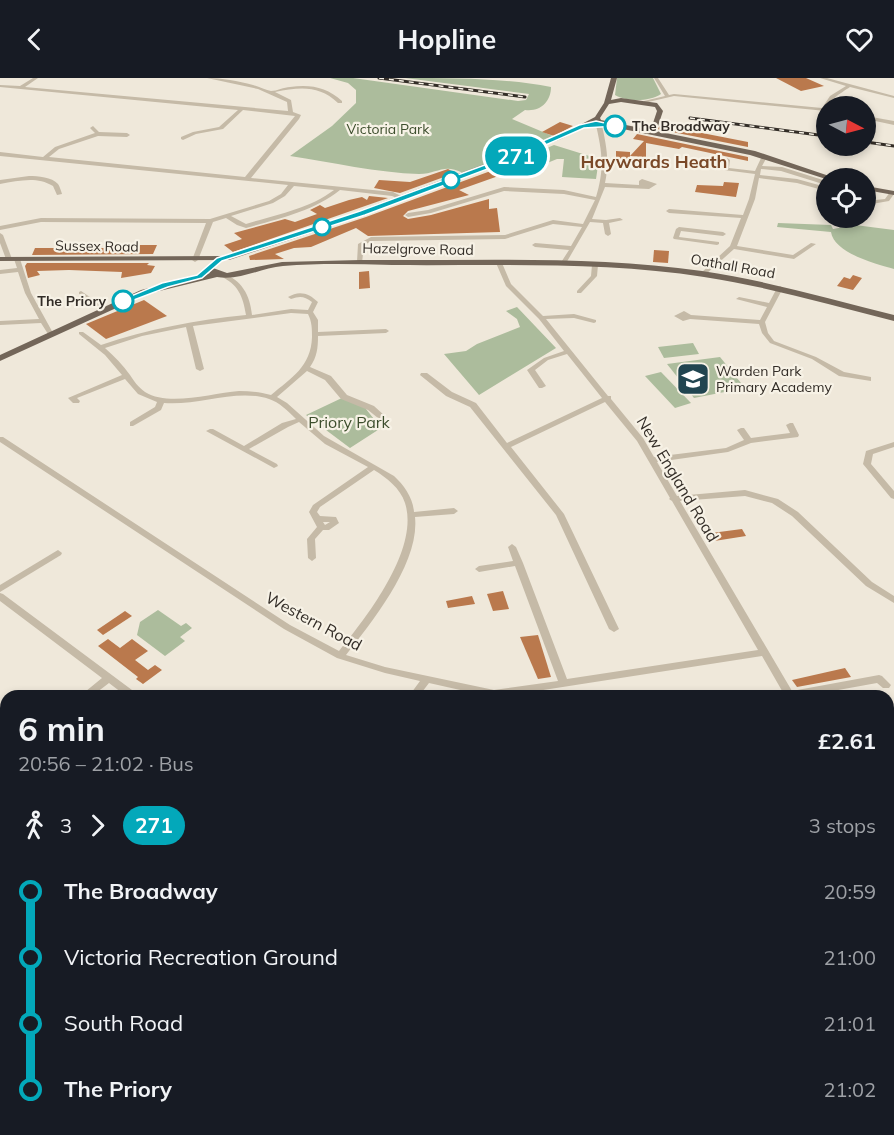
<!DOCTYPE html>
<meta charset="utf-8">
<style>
body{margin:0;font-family:Mulish,sans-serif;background:#20242c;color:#f1f3f6;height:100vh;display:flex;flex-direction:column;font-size:22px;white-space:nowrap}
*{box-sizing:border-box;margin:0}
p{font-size:20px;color:#9ea1a6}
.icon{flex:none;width:33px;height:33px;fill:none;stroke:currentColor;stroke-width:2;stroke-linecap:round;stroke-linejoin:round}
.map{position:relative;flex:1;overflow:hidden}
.side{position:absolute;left:0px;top:612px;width:894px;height:446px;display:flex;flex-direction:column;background:#171b24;border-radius:18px 18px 0 0;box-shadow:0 3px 9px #0003}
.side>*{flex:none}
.badge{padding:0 12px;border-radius:20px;font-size:21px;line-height:39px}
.needle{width:39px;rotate:96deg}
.buttons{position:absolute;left:816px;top:18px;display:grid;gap:12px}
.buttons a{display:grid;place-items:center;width:60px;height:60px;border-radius:50%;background:#171b24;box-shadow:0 3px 9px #0003;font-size:30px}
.map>.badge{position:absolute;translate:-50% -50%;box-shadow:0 0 0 3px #fff}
.legs{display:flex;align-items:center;gap:9px;height:66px;padding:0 18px;font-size:20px}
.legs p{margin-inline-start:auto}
.head{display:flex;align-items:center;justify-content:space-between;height:102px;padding:0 18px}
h1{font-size:33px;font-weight:700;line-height:45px}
ul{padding:0 18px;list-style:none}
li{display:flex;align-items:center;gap:21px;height:66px;font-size:22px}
li i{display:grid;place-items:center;width:9px;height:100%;margin:0 8px;background:currentColor}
li i::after{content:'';width:15px;height:15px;margin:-8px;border:4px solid;border-radius:50%;background:#171b24}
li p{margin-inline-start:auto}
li:first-child i{background:linear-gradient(#0000 50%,currentColor 0)}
li:last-child i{background:linear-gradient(currentColor 50%,#0000 0)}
header{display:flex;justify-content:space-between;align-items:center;height:78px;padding:0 18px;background:#171b24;font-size:27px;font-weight:700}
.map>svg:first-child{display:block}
.green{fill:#acbc9c}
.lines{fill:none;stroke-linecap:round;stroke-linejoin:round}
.stream{stroke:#7c9fa9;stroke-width:4}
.building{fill:#ba794d}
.minor{fill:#c5baa7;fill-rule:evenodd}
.major{fill:#736659;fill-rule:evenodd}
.rail-casing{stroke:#332d27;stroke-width:3}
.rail{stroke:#f7f2e6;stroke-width:1.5;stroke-dasharray:5;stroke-linecap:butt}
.line-1{fill:#03a8ba;stroke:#fff;stroke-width:1.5}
.stop-1-dot{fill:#fff;stroke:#03a8ba;stroke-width:3}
.labels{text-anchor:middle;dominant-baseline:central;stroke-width:4.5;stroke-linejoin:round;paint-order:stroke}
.far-stop-label{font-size:14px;font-weight:bold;fill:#332d27;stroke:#f7f2e6;text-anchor:start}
.far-park-label{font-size:14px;fill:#3d4e2d;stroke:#f7f2e6}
.far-street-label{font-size:14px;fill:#332d27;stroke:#f7f2e6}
.far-poi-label{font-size:14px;fill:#332d27;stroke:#f7f2e6;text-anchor:start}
.park-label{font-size:16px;fill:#3d4e2d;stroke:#f7f2e6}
.street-label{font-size:16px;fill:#332d27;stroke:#f7f2e6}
.far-district-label{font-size:18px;font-weight:bold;fill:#7a4928;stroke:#f7f2e6}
</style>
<header><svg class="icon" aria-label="back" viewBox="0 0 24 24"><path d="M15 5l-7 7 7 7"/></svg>Hopline<svg class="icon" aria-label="heart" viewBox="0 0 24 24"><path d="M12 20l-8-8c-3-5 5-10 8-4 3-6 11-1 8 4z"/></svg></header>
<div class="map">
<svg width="894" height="1057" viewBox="0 0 894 1057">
<rect width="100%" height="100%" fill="#efe8da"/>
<g class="green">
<path d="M 330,0 L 353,0 L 518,23 L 526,22 L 529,16 L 405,0 C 454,0 504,0 551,9 C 551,23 541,34 525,32 L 512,41 L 555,59 L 463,95 C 443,85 438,96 419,96 C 378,95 331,84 290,78 L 332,48 L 356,25 L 356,12 L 348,5 Z"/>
<path d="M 617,0 L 653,0 L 661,16 C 649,24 627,24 615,17 Z"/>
<path d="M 554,67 L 599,81 L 596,101 L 562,99 L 564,81 L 557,81 L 518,97 L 501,89 Z"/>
<path d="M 778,145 L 831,147 L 833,151 L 855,147 L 894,152 L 894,191 C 876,186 834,175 831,154 L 777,149 Z"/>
<path d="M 517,229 L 556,270 L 479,317 L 444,276 L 466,273 L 477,266 L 520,249 L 517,241 L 506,233 Z"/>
<path d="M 693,265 L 699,276 L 664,280 L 658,269 Z"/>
<path d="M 720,279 L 745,310 L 694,320 L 667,286 Z"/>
<path d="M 661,294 L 691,325 L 675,330 L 645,298 Z"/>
<path d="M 344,319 L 366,327 L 366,331 L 381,350 L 350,370 L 306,337 Z"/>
<path d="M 158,532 L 181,548 L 186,545 L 192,550 L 180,559 L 185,563 L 165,578 L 137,557 L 140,544 Z"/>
<path d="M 0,672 L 6,672 L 6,857 L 0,854 Z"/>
<path d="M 27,1052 L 96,1052 L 102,1057 L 33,1057 Z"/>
<path d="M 688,1052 L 838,1052 L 841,1057 L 692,1057 Z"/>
</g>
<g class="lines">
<g class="stream">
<path d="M 0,758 L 6,759"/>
<path d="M 448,1052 L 450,1057"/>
</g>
</g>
<g class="building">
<path d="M 776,0 L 806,0 L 824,8 L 801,13 Z"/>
<path d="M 560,44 L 573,48 L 554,58 L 542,54 Z"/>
<path d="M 661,47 L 748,64 L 748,69 L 657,51 Z"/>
<path d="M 637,56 L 748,79 L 748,83 L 682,69 L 679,71 L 646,65 L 646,79 L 630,78 L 630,87 L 616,86 L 616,73 L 630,74 L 630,78 L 644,63 L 633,61 Z"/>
<path d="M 448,91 L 455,95 L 400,115 L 374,110 L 379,102 L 410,104 Z"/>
<path d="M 496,91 L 504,96 L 459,112 L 469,117 L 408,133 L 403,138 L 408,141 L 431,137 L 489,121 L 489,131 L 497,130 L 500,154 L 368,158 L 356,150 L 311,169 L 294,170 L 275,176 L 284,181 L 250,182 L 249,178 L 366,139 Z"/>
<path d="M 724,104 L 739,105 L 736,119 L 695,114 L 697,107 L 723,108 Z"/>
<path d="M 369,118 L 388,120 L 233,174 L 224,167 L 242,161 L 234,155 L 285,141 L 295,144 L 317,136 L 310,132 L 320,127 L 325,130 L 349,122 L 362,119 L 367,122 Z"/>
<path d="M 135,167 L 157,167 L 153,176 L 32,177 L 35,170 L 119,170 Z"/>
<path d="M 654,172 L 669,173 L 668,185 L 653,184 Z"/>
<path d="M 27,185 L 149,185 L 147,187 L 155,188 L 151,195 L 121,200 L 122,194 L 69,192 L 37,193 L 40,197 L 28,200 L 25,188 Z"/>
<path d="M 369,193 L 370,210 L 359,211 L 359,194 Z"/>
<path d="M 853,197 L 862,200 L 853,212 L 837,208 L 844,199 L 850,201 Z"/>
<path d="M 144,222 L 167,238 L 106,261 L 86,246 Z"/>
<path d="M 742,451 L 746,458 L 708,464 L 704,456 Z"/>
<path d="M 503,513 L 509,531 L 493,533 L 487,516 Z"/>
<path d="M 472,518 L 475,526 L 448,530 L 446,523 Z"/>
<path d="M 125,533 L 132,538 L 103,557 L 97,552 Z"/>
<path d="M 538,557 L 551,599 L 538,601 L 520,559 Z"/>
<path d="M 108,561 L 120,570 L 132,561 L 148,573 L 135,582 L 148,592 L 155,587 L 162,592 L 143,606 L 136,601 L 138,599 L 98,568 Z"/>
<path d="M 845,590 L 851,599 L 797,609 L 792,602 Z"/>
</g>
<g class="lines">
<g class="minor">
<path d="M 33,0 L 38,0 L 25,9 L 288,33 L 287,24 L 258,11 L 207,0 C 222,0 238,3 253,7 C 259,9 266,12 271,13 C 277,13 284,9 290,9 C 310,6 327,9 342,23 L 342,25 L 338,25 C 319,7 300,9 275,14 L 291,22 L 293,34 L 301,37 L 299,41 L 251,100 L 393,114 L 405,120 L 402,122 L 392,118 L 340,112 C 314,133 278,141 246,150 L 237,147 L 226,140 L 213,144 L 198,182 L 195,184 L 192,182 L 206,145 L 41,144 L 0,152 L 0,148 L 41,140 L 210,141 L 269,123 L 281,116 L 288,107 L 0,78 L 0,74 L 43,79 L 55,69 L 95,55 L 90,50 L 93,48 L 99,54 L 127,55 L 130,57 L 127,59 L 98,58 L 59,71 L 49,79 L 245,99 L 295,38 L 243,32 L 223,51 L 196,56 L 183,62 L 181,61 L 181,59 L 193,54 L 219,49 L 238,32 L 0,9 L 0,7 L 20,8 ZM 294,108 L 334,112 C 309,131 275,137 246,146 L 231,138 L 273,125 L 285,118 Z"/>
<path d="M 654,0 L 658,0 L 669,17 L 674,16 L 822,30 L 830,18 L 846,8 L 820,0 L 827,0 L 894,18 L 894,20 L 850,9 C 841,15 827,23 826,33 L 674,18 L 644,25 L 644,23 L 665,18 Z"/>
<path d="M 866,38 L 894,43 L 894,47 L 866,41 Z"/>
<path d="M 598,41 L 601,43 C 606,66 610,82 605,105 L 639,107 L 639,103 L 642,101 L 657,106 L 649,111 L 605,109 L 592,141 L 606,142 L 620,140 L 623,142 L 609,145 L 611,156 L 608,158 L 605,156 L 603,145 L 590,144 L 565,187 L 560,186 L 569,172 L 535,169 L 532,167 L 535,165 L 571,168 L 582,149 L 553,146 L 505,161 L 372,163 L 364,167 L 362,185 L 357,184 L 358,166 L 371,159 L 505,157 L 553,142 L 583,146 L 595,122 L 564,116 L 504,113 L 431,135 L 408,139 L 405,137 L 408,135 L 428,132 L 504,109 L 564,112 L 596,119 C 605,89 602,73 595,43 Z"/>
<path d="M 762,78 L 767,79 L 762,88 L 782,89 L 826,103 L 826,107 L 781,93 L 761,91 L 760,97 L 797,101 L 826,109 L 826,113 L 797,105 L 759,100 L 755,121 L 737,168 L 793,177 L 811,165 L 816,166 L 794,181 L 734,171 L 705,197 L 701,197 L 701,195 L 730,168 L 741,140 L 669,135 L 666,133 L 669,131 L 743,137 L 749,121 L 755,96 L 724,92 L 724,82 L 727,80 L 730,82 L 729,90 L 755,93 Z"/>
<path d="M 29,98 C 38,98 52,99 58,106 C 59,107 62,115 62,116 L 57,117 L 53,108 C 36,98 19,103 0,106 L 0,102 Z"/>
<path d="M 890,114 L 894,114 L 894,116 L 889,123 L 866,127 L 866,123 L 885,121 Z"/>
<path d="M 679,149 L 723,154 L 726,156 L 723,158 L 681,153 L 679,159 L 719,164 L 719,166 L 717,167 L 674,161 L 673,160 L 676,151 Z"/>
<path d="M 0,155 L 3,157 L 12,181 L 11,182 L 6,181 L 0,165 Z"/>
<path d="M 15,180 L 20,181 L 31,215 L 53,255 L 52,256 L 48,256 L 41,245 L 0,247 L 0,243 L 39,241 L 25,215 L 18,194 L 0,196 L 0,192 L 17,190 L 14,181 Z"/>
<path d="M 499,183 L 502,185 L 511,206 L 543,238 L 574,236 L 596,242 L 596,244 L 594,245 L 574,240 L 546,241 L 608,318 L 611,318 L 611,321 L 643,360 L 654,379 L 726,370 L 744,362 L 737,352 L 741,350 L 744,350 L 751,360 L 790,355 L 786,347 L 790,345 L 793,345 L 799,357 L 798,359 L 751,365 L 728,374 L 657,384 L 677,418 L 745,412 L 778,421 L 798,434 L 872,504 L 894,518 L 894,525 L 866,508 L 792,438 L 772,425 L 745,418 L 680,423 L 792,613 L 879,597 L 882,598 L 891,607 L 889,610 L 883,610 L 877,605 L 805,618 L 785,618 L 762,578 L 504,618 L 487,618 L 429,605 L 419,618 L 409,618 L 420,603 L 385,595 L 337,580 L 284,551 L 0,364 L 0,359 L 3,359 L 290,547 L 339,573 C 366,540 420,471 405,425 C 400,410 387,400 374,392 L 320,429 L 317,434 L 320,438 L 336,439 L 339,445 L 329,452 L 323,452 L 315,461 L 316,480 L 312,483 L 308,480 L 307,461 L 317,449 L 309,434 L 313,427 L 368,389 L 325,366 L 299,344 L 288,349 L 249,371 L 277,386 L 278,388 L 274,390 L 206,353 L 210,351 L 213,351 L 244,368 L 282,345 L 296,341 C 288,333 279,324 269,321 C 237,310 198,328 164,325 L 161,332 L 133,348 L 130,348 L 130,344 L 155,329 L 157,324 L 138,316 L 125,301 L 77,320 L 80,323 L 79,325 L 73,325 L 68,320 L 122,297 L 105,277 L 79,256 L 79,254 L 83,254 L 101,267 C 148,251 196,242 246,237 C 243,218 238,206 220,198 L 219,197 L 222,195 C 242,202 250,217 252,237 L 291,231 L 308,232 L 312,224 C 304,218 300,218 291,221 L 288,219 C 299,212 309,215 318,224 L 313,234 L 318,242 L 318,254 L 386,251 L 389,253 L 386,255 L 318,258 C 318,270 317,279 310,289 L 331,298 L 347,317 L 374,328 L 385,338 L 384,340 L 378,340 L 368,332 L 341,321 L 325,302 L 307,293 L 277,319 L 287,325 L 324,358 L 394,398 C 404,407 413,420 414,434 L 454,430 L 458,433 L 454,436 L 415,439 C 420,484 373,543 346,577 L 385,589 L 494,612 L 558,603 L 515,488 L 479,494 L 475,491 L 479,488 L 513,483 L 508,469 L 512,466 L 516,469 L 523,485 L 567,601 L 758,572 L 672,423 L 669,421 L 670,420 L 637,363 L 605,324 L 511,369 L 564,436 L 619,551 L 614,554 L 609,551 L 556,437 L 470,329 L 446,318 L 420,297 L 421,295 L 427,295 L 452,314 L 476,325 L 507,365 L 602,320 L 567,276 L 548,282 L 535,292 L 546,308 L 542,310 L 539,310 L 527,292 L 544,280 L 564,273 L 539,241 L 506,208 L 496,185 ZM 291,235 L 308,236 C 312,244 312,251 312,259 C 311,289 291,300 271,317 C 260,314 250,313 239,313 C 212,315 169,329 145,314 C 138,309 134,303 130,297 C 123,287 114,278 105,270 L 142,258 L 186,249 L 196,291 L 200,293 L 204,291 L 193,248 ZM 323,444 L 330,444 L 325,447 Z"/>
<path d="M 595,185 L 598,187 L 597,198 L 581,215 L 577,215 L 577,213 L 591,198 L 592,187 Z"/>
<path d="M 780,208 L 783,210 L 765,244 L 768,255 L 774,263 L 816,279 L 844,294 L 871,299 L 871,303 L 839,298 L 812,281 L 770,265 L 762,255 L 759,246 L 690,241 L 683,243 L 674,238 L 684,233 L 691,237 L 760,242 L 767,229 L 736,221 L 739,219 L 769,225 L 777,210 Z"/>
<path d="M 81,213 L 106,230 L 106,232 L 102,232 L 79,216 L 79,214 Z"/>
<path d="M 894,364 L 894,369 L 873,376 L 871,386 L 894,413 L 894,421 L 891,420 L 863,386 L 866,373 Z"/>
<path d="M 58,472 L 62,475 L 61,477 L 0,514 L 0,507 Z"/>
<path d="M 0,515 L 3,516 L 136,615 L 138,618 L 126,618 L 109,605 L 92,618 L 80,618 L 102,600 L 0,523 Z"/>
<path d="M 888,707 L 894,708 L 894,716 L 888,715 Z"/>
<path d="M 888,813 L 892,814 L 894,819 L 894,839 L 890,838 L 888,833 Z"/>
<path d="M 0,866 L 6,868 L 6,880 L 0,878 Z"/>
<rect x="888" y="870" width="6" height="10"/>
<path d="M 894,1007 L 894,1020 L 888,1022 L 888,1009 Z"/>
<path d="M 222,1052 L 236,1052 L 239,1057 L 225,1057 Z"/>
</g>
<g class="major">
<path d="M 611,0 L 617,0 L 611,22 L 621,20 L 657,25 L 663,33 L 658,48 L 655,50 L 652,48 L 657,33 L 655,29 L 621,24 L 609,26 L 600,40 L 601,42 L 755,73 L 835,100 L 826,101 L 750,77 L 613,49 L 596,43 L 561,61 L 365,137 L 229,182 L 0,183 L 0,179 L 227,178 L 359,133 L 557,59 L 595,39 L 604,25 Z"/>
<path d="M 866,108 L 894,113 L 894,117 L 866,112 Z"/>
<path d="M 360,182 C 474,183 590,177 702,193 C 768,203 831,221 894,237 L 894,243 C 831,227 769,209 704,199 C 603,183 495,188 392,187 C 356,186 319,185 283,188 C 261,190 239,203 217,199 L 147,216 L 0,283 L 0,277 L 141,212 L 210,195 L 206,192 L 207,190 L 213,190 L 227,195 L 282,184 Z"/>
</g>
<defs>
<g id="rail">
<path d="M 379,0 L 525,19"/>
<path d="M 690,40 L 826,58"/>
<path d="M 866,64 L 894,68"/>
</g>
</defs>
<use href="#rail" class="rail-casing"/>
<use href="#rail" class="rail"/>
</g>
<path class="line-1" d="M 596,43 L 618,48 L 584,50 L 514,81 L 365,137 L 222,183 L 202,200 L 168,209 L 126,225 L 119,223 L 162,205 L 197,197 L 217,180 L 360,133 L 509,78 L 579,47 Z"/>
<defs>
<symbol id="school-square" viewBox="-11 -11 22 22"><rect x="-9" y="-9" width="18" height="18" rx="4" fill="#214550" stroke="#f7f2e6"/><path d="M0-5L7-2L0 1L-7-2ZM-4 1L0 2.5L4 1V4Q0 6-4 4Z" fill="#fff"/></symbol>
</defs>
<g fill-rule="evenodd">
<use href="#school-square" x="674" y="282" width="38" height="38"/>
</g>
<g class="stop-1-dot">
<circle cx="615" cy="48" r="10"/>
<circle cx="451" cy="102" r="8"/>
<circle cx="322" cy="149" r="8"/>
<circle cx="123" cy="223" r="10"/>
</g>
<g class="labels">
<g class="far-stop-label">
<text x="632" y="48">The Broadway</text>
<text x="106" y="223" text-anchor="end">The Priory</text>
</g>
<g class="far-park-label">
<text x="388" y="51">Victoria Park</text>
</g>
<g class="far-street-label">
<text transform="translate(97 168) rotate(1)">Sussex Road</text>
<text transform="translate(418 171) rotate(1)">Hazelgrove Road</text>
<text transform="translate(733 188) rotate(10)">Oathall Road</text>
</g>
<g class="far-poi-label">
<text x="716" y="293">Warden Park<tspan x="716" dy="16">Primary Academy</tspan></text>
</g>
<g class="park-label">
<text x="349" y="344">Priory Park</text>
</g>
<g class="street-label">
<text transform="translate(678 401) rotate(59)">New England Road</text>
<text transform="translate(314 543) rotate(28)">Western Road</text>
</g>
<g class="far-district-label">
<text x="654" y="83">Haywards Heath</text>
</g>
</g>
</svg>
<div class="buttons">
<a><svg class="needle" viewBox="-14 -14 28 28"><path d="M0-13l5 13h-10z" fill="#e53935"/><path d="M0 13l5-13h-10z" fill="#9ea1a6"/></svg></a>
<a><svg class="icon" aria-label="locate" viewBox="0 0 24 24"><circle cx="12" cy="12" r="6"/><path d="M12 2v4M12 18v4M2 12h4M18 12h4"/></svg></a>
</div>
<b class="badge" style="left:516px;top:78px;background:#03a8ba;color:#fff">271</b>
<section class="side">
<div class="head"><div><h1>6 min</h1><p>20:56 – 21:02 · Bus</p></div><b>£2.61</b></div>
<div class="legs"><svg class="icon" aria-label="walk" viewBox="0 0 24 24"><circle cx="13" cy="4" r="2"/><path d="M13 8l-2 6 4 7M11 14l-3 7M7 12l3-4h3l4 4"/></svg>3<svg class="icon" aria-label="forward" viewBox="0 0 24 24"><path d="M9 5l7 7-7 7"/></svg><b class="badge" style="background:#03a8ba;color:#fff">271</b><p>3 stops</p></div>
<ul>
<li><i style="color:#03a8ba"></i><b>The Broadway</b><p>20:59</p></li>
<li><i style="color:#03a8ba"></i><span>Victoria Recreation Ground</span><p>21:00</p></li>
<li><i style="color:#03a8ba"></i><span>South Road</span><p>21:01</p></li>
<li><i style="color:#03a8ba"></i><b>The Priory</b><p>21:02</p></li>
</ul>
</section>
</div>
